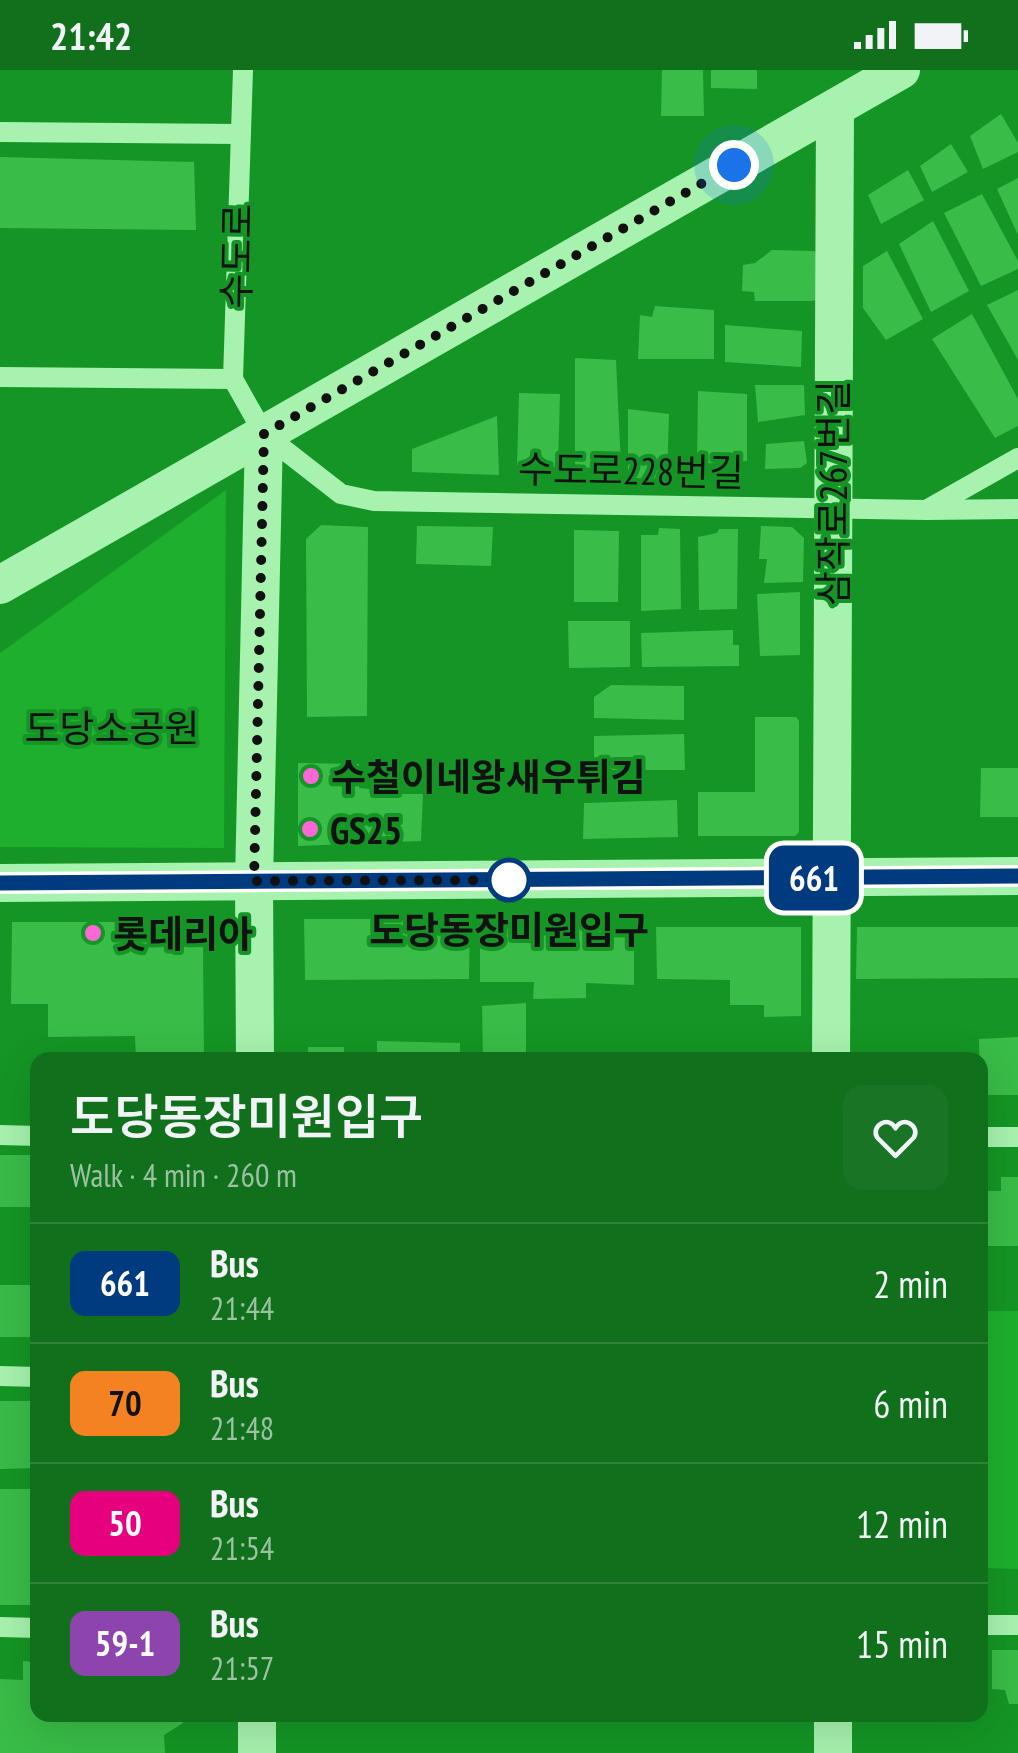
<!DOCTYPE html>
<meta charset="utf-8">
<style>
body{margin:0;font-family:"PT Sans Narrow","Noto Sans KR",sans-serif;background:#197525;color:#f1f3f6;height:100vh;display:flex;flex-direction:column;font-size:38px;white-space:nowrap}
*{box-sizing:border-box;margin:0}
p{font-size:32px;color:#9cc1a3}
.icon{flex:none;width:55px;height:55px;fill:none;stroke:currentColor;stroke-width:2;stroke-linecap:round;stroke-linejoin:round}
.map{position:relative;flex:1;overflow:hidden}
.panel{position:absolute;left:30px;top:982px;width:958px;height:670px;display:flex;flex-direction:column;background:#10701c;border-radius:20px;box-shadow:0 10px 40px #0002}
.panel>*{flex:none}
.badge{padding:0 20px;border-radius:15px;font-size:35px;line-height:65px}
.you{position:absolute;width:50px;height:50px;margin:-25px;border:8px solid #fff;border-radius:50%;background:#1a73e8;box-shadow:0 0 0 15px #1a73e833}
.map>.badge{position:absolute;translate:-50% -50%;box-shadow:0 0 0 5px #fff}
.round{display:grid;place-items:center;flex:none;width:105px;height:105px;border-radius:20px;background:#197525}
.overview{display:flex;align-items:center;justify-content:space-between;height:170px;padding:0 40px}
h1{font-size:48px;font-weight:600;line-height:75px}
ul{padding:0;list-style:none}
li{display:flex;align-items:center;gap:30px;height:120px;padding:0 40px;border-top:2px solid #30823b}
li div{flex:1}
li b{display:block;font-size:38px}
li em{font-style:normal}
li .badge{min-width:110px;font-weight:700;text-align:center}
.status{display:flex;justify-content:space-between;align-items:center;height:70px;padding:0 50px;background:#10701c;direction:ltr}
.status svg{height:28px;fill:currentColor}
.map>svg:first-child{display:block}
.green{fill:#1daf2d}
.building{fill:#39bc48}
.lines{fill:none;stroke-linecap:round;stroke-linejoin:round}
.service{stroke:#a6f2ae;stroke-width:20}
.minor{stroke:#a6f2ae;stroke-width:38}
.line-casing{stroke:#fff;stroke-width:22}
.line{stroke:#003b80;stroke-width:15}
.walk{stroke:#111;stroke-width:10;stroke-dasharray:0 18}
.poi-dot{fill:#ff66d6;stroke:#159525;stroke-width:4}
.stop-dot{fill:#fff;stroke:#003b80;stroke-width:5}
.labels{text-anchor:middle;dominant-baseline:central;stroke-width:8;stroke-linejoin:round;paint-order:stroke}
.street-label{font-size:38px;fill:#111;stroke:#159525}
.park-label{font-size:38px;fill:#111;stroke:#159525}
.poi-label{font-size:38px;font-weight:bold;fill:#111;stroke:#159525;text-anchor:start}
.stop-label{font-size:38px;font-weight:bold;fill:#111;stroke:#159525}
</style>
<div class="status"><b>21:42</b><svg viewBox="0 0 49 12"><path d="M0 12V9h3v3zM5 12V6h3v6zM10 12V3h3v9zM15 12V0h3v12zM26 1h20v11H26zM47 4h2v5h-2z"/></svg></div>
<div class="map">
<svg width="1018" height="1683" viewBox="0 0 1018 1683">
<rect width="100%" height="100%" fill="#159525"/>
<g class="green">
<path d="M 226,420 L 224,778 L 0,777 L 0,583 Z"/>
<path d="M 980,1241 L 1018,1241 L 1018,1499 L 983,1498 L 980,1445 Z"/>
</g>
<g class="building">
<path d="M 662,0 L 703,0 L 704,46 L 661,46 Z"/>
<path d="M 711,0 L 757,0 L 757,19 L 711,18 Z"/>
<path d="M 1001,44 L 1018,73 L 1018,82 L 983,99 L 970,66 Z"/>
<path d="M 951,74 L 968,102 L 932,122 L 920,96 Z"/>
<path d="M 0,87 L 194,92 L 196,160 L 0,158 Z"/>
<path d="M 908,100 L 924,130 L 881,154 L 868,125 Z"/>
<path d="M 1018,108 L 1018,165 L 997,119 Z"/>
<path d="M 982,124 L 1018,191 L 1018,199 L 981,216 L 944,143 Z"/>
<path d="M 933,151 L 969,221 L 931,242 L 899,174 Z"/>
<path d="M 772,180 L 814,181 L 822,188 L 821,229 L 811,231 L 755,231 L 754,222 L 742,221 L 743,195 L 755,193 Z"/>
<path d="M 887,181 L 923,249 L 886,270 L 863,238 L 863,196 Z"/>
<path d="M 1018,220 L 1018,290 L 987,235 Z"/>
<path d="M 655,236 L 714,240 L 714,289 L 638,289 L 640,245 L 652,247 Z"/>
<path d="M 972,244 L 1018,329 L 1018,356 L 995,368 L 932,269 Z"/>
<path d="M 725,255 L 802,261 L 801,297 L 725,292 Z"/>
<path d="M 575,288 L 616,290 L 621,397 L 575,398 Z"/>
<path d="M 755,315 L 804,315 L 805,345 L 758,352 Z"/>
<path d="M 698,321 L 747,324 L 747,391 L 697,394 Z"/>
<path d="M 519,323 L 560,324 L 558,397 L 517,395 Z"/>
<path d="M 628,339 L 669,344 L 667,409 L 628,408 Z"/>
<path d="M 497,346 L 499,405 L 412,402 L 412,379 Z"/>
<path d="M 804,371 L 807,393 L 800,398 L 765,399 L 766,374 Z"/>
<path d="M 321,455 L 368,457 L 367,646 L 307,647 L 306,469 Z"/>
<path d="M 417,456 L 493,457 L 491,496 L 416,494 Z"/>
<path d="M 761,456 L 792,457 L 804,468 L 803,512 L 764,513 L 767,489 L 759,489 Z"/>
<path d="M 659,458 L 680,459 L 681,539 L 641,541 L 641,465 L 658,465 Z"/>
<path d="M 719,459 L 738,459 L 737,539 L 699,540 L 698,467 L 717,463 Z"/>
<path d="M 574,460 L 619,461 L 618,532 L 574,532 Z"/>
<path d="M 800,522 L 800,585 L 760,586 L 757,524 Z"/>
<path d="M 568,551 L 630,551 L 630,597 L 569,598 Z"/>
<path d="M 733,560 L 733,575 L 739,575 L 739,596 L 642,597 L 641,563 Z"/>
<path d="M 611,615 L 684,616 L 684,650 L 594,648 L 594,627 Z"/>
<path d="M 755,647 L 796,647 L 799,651 L 799,762 L 795,766 L 698,766 L 698,722 L 755,722 Z"/>
<path d="M 684,664 L 685,700 L 613,700 L 594,688 L 594,666 Z"/>
<path d="M 298,693 L 359,694 L 359,718 L 369,719 L 370,724 L 423,724 L 421,771 L 298,776 Z"/>
<path d="M 981,698 L 1018,698 L 1018,747 L 980,747 Z"/>
<path d="M 677,730 L 678,767 L 583,769 L 584,733 Z"/>
<path d="M 304,849 L 470,849 L 469,909 L 305,910 Z"/>
<path d="M 12,852 L 178,852 L 203,877 L 204,990 L 136,990 L 135,966 L 48,967 L 48,934 L 11,934 Z"/>
<path d="M 480,855 L 634,856 L 634,915 L 586,913 L 586,928 L 533,929 L 534,912 L 480,912 Z"/>
<path d="M 656,857 L 801,857 L 801,946 L 764,947 L 764,935 L 730,935 L 730,910 L 657,909 Z"/>
<path d="M 857,857 L 1018,857 L 1018,908 L 856,909 Z"/>
<path d="M 526,933 L 526,990 L 483,990 L 482,936 Z"/>
<path d="M 1018,967 L 1018,1025 L 980,1025 L 979,969 Z"/>
<path d="M 377,971 L 460,973 L 460,990 L 377,990 Z"/>
<rect x="308" y="977" width="36" height="13"/>
<path d="M 864,984 L 951,985 L 951,990 L 864,990 Z"/>
<rect x="0" y="1085" width="38" height="52"/>
<path d="M 1001,1107 L 1018,1107 L 1018,1176 L 980,1176 L 980,1121 L 1001,1121 Z"/>
<rect x="0" y="1215" width="38" height="52"/>
<path d="M 0,1331 L 38,1331 L 38,1398 L 0,1399 Z"/>
<path d="M 0,1419 L 38,1419 L 37,1535 L 0,1535 Z"/>
<path d="M 992,1580 L 1018,1580 L 1018,1634 L 1009,1634 L 1005,1620 L 992,1619 Z"/>
<path d="M 23,1591 L 38,1592 L 38,1645 L 183,1645 L 183,1653 L 164,1665 L 165,1683 L 0,1683 L 0,1609 L 23,1610 Z"/>
</g>
<g class="lines">
<g class="service">
<path d="M 243,0 L 233,309 L 264,364 L 341,424 L 374,431 L 926,440 L 1018,439"/>
<path d="M 0,62 L 239,64"/>
<path d="M 0,307 L 233,309"/>
<path d="M 928,439 L 1018,388"/>
<path d="M 0,1065 L 38,1066"/>
<path d="M 980,1067 L 1018,1067"/>
<path d="M 0,1306 L 38,1307"/>
<path d="M 980,1555 L 1018,1555"/>
<path d="M 0,1557 L 38,1558"/>
</g>
<g class="minor">
<path d="M 0,515 L 901,0"/>
<path d="M 0,813 L 1018,806"/>
<path d="M 255,990 L 254,811 L 264,364"/>
<path d="M 831,990 L 835,38"/>
<path d="M 257,1645 L 257,1683"/>
<path d="M 833,1645 L 833,1683"/>
</g>
</g>
<g class="lines">
<defs>
<path id="line" d="M 0,813 L 1018,806"/>
</defs>
<use href="#line" class="line-casing"/>
<use href="#line" class="line"/>
<path class="walk" d="M 509,810 L 254,811 L 264,364 L 734,95"/>
</g>
<g class="poi-dot">
<circle cx="311" cy="706" r="10"/>
<circle cx="310" cy="759" r="10"/>
<circle cx="93" cy="863" r="10"/>
</g>
<circle class="stop-dot" cx="509" cy="810" r="20"/>
<g class="labels">
<g class="street-label">
<text transform="translate(236 186) rotate(-89)">수도로</text>
<text transform="translate(631 400) rotate(1)">수도로228번길</text>
<text transform="translate(832 423) rotate(-90)">삼작로267번길</text>
</g>
<g class="park-label">
<text x="112" y="657">도당소공원</text>
</g>
<g class="poi-label">
<text x="331" y="706">수철이네왕새우튀김</text>
<text x="330" y="759">GS25</text>
<text x="113" y="863">롯데리아</text>
</g>
<g class="stop-label">
<text x="509" y="859">도당동장미원입구</text>
</g>
</g>
</svg>
<div class="you" style="left:734px;top:95px"></div>
<b class="badge" style="left:814px;top:808px;background:#003b80;color:#fff">661</b>
<section class="panel">
<div class="overview"><div><h1>도당동장미원입구</h1><p>Walk · 4 min · 260 m</p></div><a class="round"><svg class="icon" aria-label="heart" viewBox="0 0 24 24"><path d="M12 20l-8-8c-3-5 5-10 8-4 3-6 11-1 8 4z"/></svg></a></div>
<ul>
<li><span class="badge" style="background:#003b80;color:#fff">661</span><div><b>Bus</b><p>21:44</p></div><em>2 min</em></li>
<li><span class="badge" style="background:#f58220;color:#111">70</span><div><b>Bus</b><p>21:48</p></div><em>6 min</em></li>
<li><span class="badge" style="background:#e6007e;color:#fff">50</span><div><b>Bus</b><p>21:54</p></div><em>12 min</em></li>
<li><span class="badge" style="background:#8e44ad;color:#fff">59-1</span><div><b>Bus</b><p>21:57</p></div><em>15 min</em></li>
</ul>
</section>
</div>
